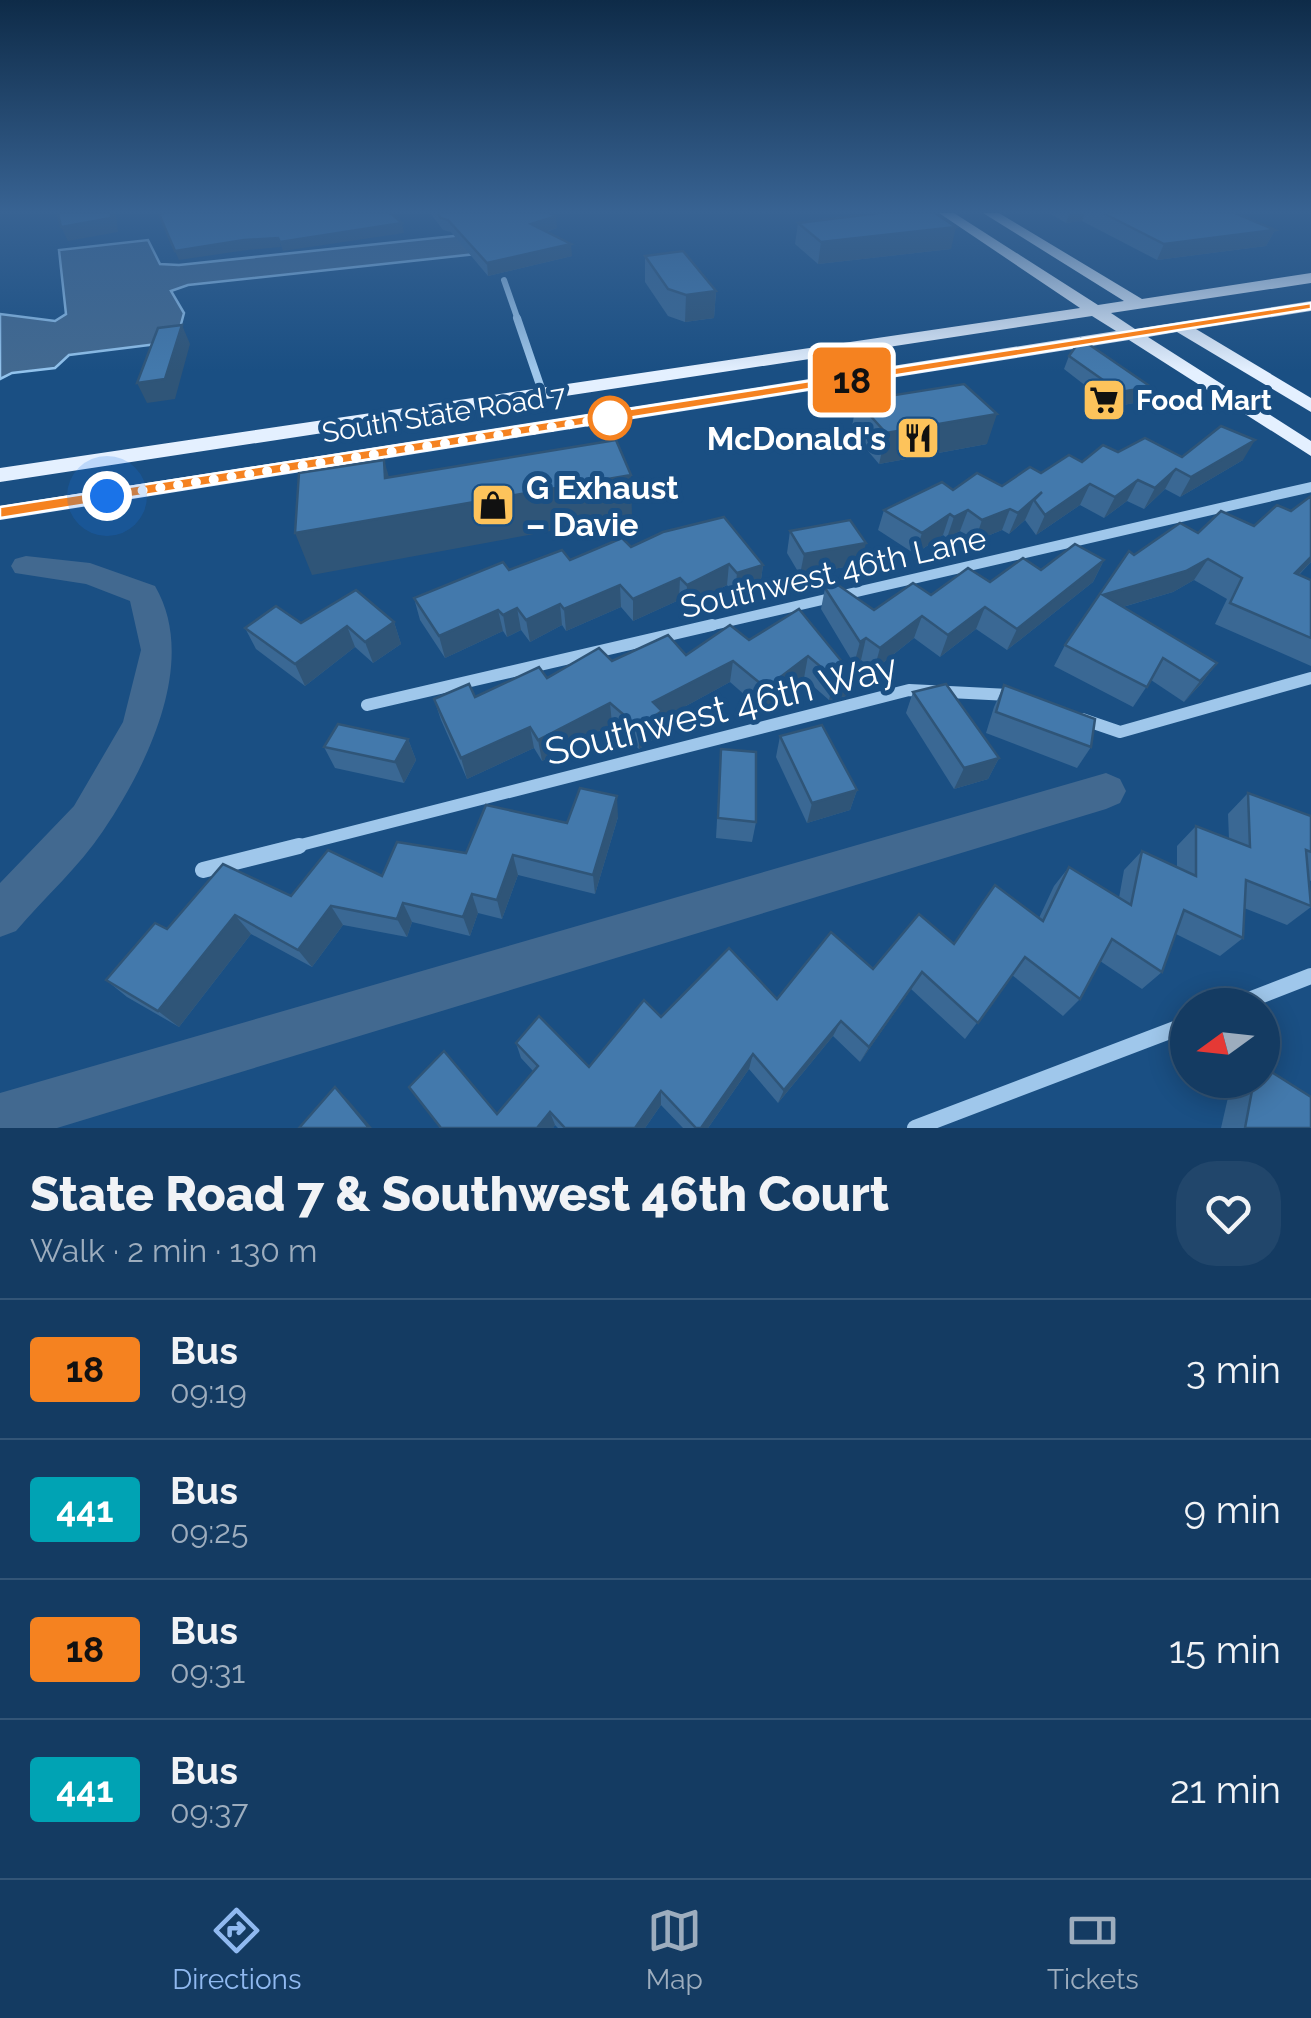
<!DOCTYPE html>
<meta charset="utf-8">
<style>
body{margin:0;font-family:Raleway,sans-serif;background:#21466b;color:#f1f3f6;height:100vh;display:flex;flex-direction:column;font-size:38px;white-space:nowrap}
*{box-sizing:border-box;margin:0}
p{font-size:32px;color:#9dadbe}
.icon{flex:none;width:55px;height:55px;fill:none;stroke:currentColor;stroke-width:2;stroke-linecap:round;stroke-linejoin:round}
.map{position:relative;height:1128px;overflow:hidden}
.side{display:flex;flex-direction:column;background:#143b62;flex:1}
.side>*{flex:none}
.badge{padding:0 20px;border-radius:8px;font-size:35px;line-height:65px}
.needle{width:65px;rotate:255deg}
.tools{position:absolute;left:1170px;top:988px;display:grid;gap:20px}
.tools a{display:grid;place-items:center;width:110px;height:110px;border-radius:50%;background:#143b62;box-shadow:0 5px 25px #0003,0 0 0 2px #357;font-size:50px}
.you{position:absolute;width:50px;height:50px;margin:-25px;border:8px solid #fff;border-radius:50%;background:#1a73e8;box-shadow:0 0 0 15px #1a73e833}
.map>.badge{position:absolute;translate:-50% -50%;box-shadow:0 0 0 5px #fff}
.round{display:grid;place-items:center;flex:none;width:105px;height:105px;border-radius:40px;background:#21466b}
.head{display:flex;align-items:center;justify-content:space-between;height:170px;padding:0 30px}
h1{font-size:48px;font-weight:800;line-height:75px}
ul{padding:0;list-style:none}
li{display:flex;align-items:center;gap:30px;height:140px;padding:0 30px;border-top:2px solid #357}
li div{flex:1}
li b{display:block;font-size:38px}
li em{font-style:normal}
li .badge{min-width:110px;font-weight:700;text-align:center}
.tabs{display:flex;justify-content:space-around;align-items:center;height:140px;border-top:2px solid #357;background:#143b62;font-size:28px;color:#9dadbe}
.tabs a{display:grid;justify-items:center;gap:5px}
.tabs .active{color:#90b9f0}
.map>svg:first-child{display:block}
.water{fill:#426990;stroke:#92c3ed;stroke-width:2.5}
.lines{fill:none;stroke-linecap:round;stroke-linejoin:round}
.canal{fill:#426990;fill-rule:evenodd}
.street-far4{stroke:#9fc7eb;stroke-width:6}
.street-far3{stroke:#9fc7eb;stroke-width:8}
.street-far2{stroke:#9fc7eb;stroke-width:10}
.street-far1{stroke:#9fc7eb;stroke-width:12}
.street{stroke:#9fc7eb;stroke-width:16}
.primary{fill:#e4f0ff;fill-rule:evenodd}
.wall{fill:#3a6894}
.shaded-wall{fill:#2f5578}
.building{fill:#4379ac;stroke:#2f5578;stroke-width:2.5}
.line{fill:#f58220;stroke:#fff;stroke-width:2.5}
.walk{stroke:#fff;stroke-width:10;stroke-dasharray:0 18}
.stop-dot{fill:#fff;stroke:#f58220;stroke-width:5}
.labels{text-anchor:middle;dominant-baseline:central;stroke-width:10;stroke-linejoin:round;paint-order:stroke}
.far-poi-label{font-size:28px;font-weight:bold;fill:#fff;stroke:#1a4f83;text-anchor:start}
.far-street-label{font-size:28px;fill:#fff;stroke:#1a4f83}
.poi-label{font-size:32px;font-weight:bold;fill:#fff;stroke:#1a4f83;text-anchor:end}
.street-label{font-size:32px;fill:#fff;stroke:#1a4f83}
.near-street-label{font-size:38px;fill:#fff;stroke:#1a4f83}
</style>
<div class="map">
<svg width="1311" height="1128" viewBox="0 0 1311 1128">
<rect width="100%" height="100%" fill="#1a4f83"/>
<path class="water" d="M 501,231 L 485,253 L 188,285 L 171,291 L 184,313 L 180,328 L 157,344 L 69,355 L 55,368 L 12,373 L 0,379 L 0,314 L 55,321 L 66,314 L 59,250 L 148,240 L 160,264 L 179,265 Z"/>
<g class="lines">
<g class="canal">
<path d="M 26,556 L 90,563 L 155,586 C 199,661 147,766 103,831 C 79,867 44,898 16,931 L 0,937 L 0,883 L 74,806 L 123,722 L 141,650 L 130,601 L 86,584 L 15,573 L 11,566 L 15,559 Z"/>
<path d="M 1106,773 L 1120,779 L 1126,791 L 1120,803 L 1106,809 L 57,1128 L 0,1128 L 0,1093 Z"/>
</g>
<path class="street-far4" d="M 504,280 L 518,320"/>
<path class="street-far3" d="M 517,318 L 543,394"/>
<path class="street-far2" d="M 701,628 L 1311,487"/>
<g class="street-far1">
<path d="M 367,705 L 712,625"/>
<path d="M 1082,719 L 1120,732 L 1311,678"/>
<path d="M 289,848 L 909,690 L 1009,695"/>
</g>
<g class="street">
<path d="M 203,870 L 299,846"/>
<path d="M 1236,1005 L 1311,976"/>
<path d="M 915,1128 L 1188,1024"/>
</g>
<path class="primary" d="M 939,213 L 954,213 L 1098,305 L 1124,301 L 983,213 L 999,213 L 1142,299 L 1311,273 L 1311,283 L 1111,313 L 1135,329 L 1311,301 L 1311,311 L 1196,329 L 1311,398 L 1311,412 L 1177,332 L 1148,337 L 1311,441 L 1311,456 L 1129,340 L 0,520 L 0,506 L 1116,331 L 1092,316 L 0,482 L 0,468 L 1080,308 Z"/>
</g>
<g class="wall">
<path d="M 430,213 L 552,213 L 557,228 L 547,232 L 572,256 L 488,276 L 451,232 L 443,230 Z"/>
<path d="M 873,213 L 935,213 L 951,249 L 818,264 L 795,244 L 798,223 Z"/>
<path d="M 1049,213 L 1235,213 L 1275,230 L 1266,246 L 1157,260 L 1082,221 L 1066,223 Z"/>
<path d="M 645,256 L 716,291 L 714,318 L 685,322 L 668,316 L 645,282 Z"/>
<path d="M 1069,356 L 1151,387 L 1144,401 L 1113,407 L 1064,369 Z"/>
<path d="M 857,401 L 987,444 L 879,464 L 851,431 Z"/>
<path d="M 1118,452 L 1243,460 L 1180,497 L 1165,489 L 1144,509 L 1127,501 L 1104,518 L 1080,505 L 1036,535 L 1025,520 L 1009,534 L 1002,530 L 975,541 L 960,531 L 947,538 L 943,535 L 915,554 L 878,530 L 884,510 L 953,490 L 1002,486 Z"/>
<path d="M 1311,496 L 1311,562 L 1299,575 L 1311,580 L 1311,666 L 1215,624 L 1227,599 L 1194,580 L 1173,592 L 1123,607 L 1217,663 L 1201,684 L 1184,702 L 1151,680 L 1133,707 L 1054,666 L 1065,645 L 1134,555 L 1198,533 L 1254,526 L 1291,511 Z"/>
<path d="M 790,531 L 861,564 L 800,575 L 787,553 Z"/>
<path d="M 631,547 L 763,565 L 760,587 L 735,595 L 727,585 L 686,607 L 679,600 L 633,621 L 621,607 L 566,631 L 562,625 L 530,642 L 521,630 L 507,637 L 503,631 L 445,658 L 420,620 L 414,598 Z"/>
<path d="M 1104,560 L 1093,582 L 1007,650 L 976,629 L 940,657 L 914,638 L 874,670 L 861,660 L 854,664 L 821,609 L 825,588 L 874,610 L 931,595 L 1041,570 Z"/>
<path d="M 799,609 L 852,674 L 846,696 L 829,700 L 804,678 L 762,710 L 730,682 L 662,719 L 662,733 L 639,749 L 612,724 L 542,761 L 534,748 L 467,779 L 441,720 L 434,699 L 475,697 L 547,678 L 686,655 L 749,640 Z"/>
<path d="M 394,622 L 401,644 L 373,663 L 355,647 L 305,686 L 256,649 L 245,628 L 301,623 Z"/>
<path d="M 1004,685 L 1091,747 L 1077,768 L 986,733 L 994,707 Z"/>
<path d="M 913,692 L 999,758 L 988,779 L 954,789 L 906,713 Z"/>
<path d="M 780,736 L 857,790 L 850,810 L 807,823 L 776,757 Z"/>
<path d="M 408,739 L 416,760 L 404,783 L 335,768 L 324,747 Z"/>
<path d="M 721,749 L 756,822 L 752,842 L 716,838 Z"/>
<path d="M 1248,793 L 1311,816 L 1311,881 L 1309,880 L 1311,907 L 1287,925 L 1244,908 L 1243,938 L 1220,956 L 1176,934 L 1162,972 L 1142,989 L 1100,961 L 1080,999 L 1063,1016 L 1012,975 L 965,1039 L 911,989 L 860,1062 L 833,1036 L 778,1103 L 749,1069 L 708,1128 L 683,1128 L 661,1105 L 645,1128 L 558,1128 L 555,1125 L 553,1128 L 441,1128 L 497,1114 L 533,1071 L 521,1058 L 516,1043 L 589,1067 L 661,1017 L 777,999 L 1039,918 L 1054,886 L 1069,867 L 1119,898 L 1124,870 L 1142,851 L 1177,867 L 1177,846 L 1196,826 L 1229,839 L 1228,814 Z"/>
<path d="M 618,817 L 595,894 L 518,875 L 502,919 L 478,913 L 470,936 L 412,922 L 407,937 L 343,925 L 312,967 L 251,934 L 179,1027 L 127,997 L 106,980 L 167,929 L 291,896 L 382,876 L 567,823 Z"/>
<path d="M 1232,1080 L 1262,1080 L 1311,1128 L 1221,1128 Z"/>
</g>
<g class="shaded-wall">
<path d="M 111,213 L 116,213 L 118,232 L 68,241 L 61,227 Z"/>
<path d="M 1069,213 L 1085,213 L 1082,221 L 1066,223 Z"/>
<path d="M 556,216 L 557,228 L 532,236 L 531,224 Z"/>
<path d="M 402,223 L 404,233 L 283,251 L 280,242 Z"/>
<path d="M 956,227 L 951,249 L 818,264 L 821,242 Z"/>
<path d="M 1275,230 L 1266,246 L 1157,260 L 1164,244 Z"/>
<path d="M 278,238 L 281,247 L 247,250 L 179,260 L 175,251 L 244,240 Z"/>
<path d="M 571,244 L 572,256 L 488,276 L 487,263 Z"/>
<path d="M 716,291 L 714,318 L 685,322 L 686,295 Z"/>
<path d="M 182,325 L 190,344 L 175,399 L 147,403 L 137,383 Z"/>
<path d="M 1151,387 L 1144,401 L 1113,407 L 1120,392 Z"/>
<path d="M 997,414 L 987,444 L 879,464 L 886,433 Z"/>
<path d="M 1255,440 L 1243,460 L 1180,497 L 1191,477 Z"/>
<path d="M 384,460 L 396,501 L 631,475 L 632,516 L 312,575 L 295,533 L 385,478 Z"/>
<path d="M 1176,469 L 1165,489 L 1144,509 L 1155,488 Z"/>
<path d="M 1138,480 L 1127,501 L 1104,518 L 1115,497 Z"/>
<path d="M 1090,484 L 1080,505 L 1036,535 L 1045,515 Z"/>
<path d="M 1034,500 L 1025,520 L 1009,534 L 1018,513 Z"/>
<path d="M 1010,509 L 1002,530 L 975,541 L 982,520 Z"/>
<path d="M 968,510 L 960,531 L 947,538 L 954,517 Z"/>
<path d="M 950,514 L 943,535 L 915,554 L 922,533 Z"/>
<path d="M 866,543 L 861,564 L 800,575 L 804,554 Z"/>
<path d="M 1311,557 L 1311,562 L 1279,594 L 1295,573 Z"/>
<path d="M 1208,559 L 1194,580 L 1173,592 L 1092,616 L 1103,595 Z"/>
<path d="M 1104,560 L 1093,582 L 1007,650 L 1017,629 Z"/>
<path d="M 729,564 L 727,585 L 686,607 L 687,585 Z"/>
<path d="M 763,565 L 760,587 L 735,595 L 737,573 Z"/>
<path d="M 680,578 L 679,600 L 633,621 L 633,599 Z"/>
<path d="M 620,585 L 621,607 L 566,631 L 564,609 Z"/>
<path d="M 560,604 L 562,625 L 530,642 L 526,620 Z"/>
<path d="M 985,607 L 976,629 L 940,657 L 948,635 Z"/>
<path d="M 517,608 L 521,630 L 507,637 L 503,615 Z"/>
<path d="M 498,610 L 503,631 L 445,658 L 439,636 Z"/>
<path d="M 922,616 L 914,638 L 874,670 L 880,648 Z"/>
<path d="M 394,622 L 401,644 L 373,663 L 365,642 Z"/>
<path d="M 347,626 L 355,647 L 305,686 L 295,664 Z"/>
<path d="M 866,638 L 861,660 L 854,664 L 860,642 Z"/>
<path d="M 808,656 L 804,678 L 762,710 L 766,688 Z"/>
<path d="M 733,661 L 730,682 L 662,719 L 662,733 L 639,749 L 638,727 L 653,702 Z"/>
<path d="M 1217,663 L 1201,684 L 1184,702 L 1200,681 Z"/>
<path d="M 852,674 L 846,696 L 829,700 L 834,678 Z"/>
<path d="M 610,703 L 612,724 L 542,761 L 538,740 Z"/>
<path d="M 530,727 L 534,748 L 467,779 L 461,758 Z"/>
<path d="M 408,739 L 416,760 L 404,783 L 395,762 Z"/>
<path d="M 999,758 L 988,779 L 954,789 L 964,768 Z"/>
<path d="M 857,790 L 850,810 L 807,823 L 812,803 Z"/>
<path d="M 617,796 L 618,817 L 595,894 L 593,875 Z"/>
<path d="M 513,855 L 518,875 L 502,919 L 497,900 Z"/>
<path d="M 472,894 L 478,913 L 470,936 L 463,917 Z"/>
<path d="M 403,903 L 412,922 L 407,937 L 397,919 Z"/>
<path d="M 331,906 L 343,925 L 312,967 L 298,950 Z"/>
<path d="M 235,915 L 251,934 L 179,1027 L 158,1011 Z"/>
<path d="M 922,972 L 911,989 L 860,1062 L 869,1047 Z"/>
<path d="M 841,1021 L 833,1036 L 778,1103 L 784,1090 Z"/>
<path d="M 753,1054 L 749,1069 L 708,1128 L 701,1128 Z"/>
<path d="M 335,1087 L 349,1101 L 372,1128 L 369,1128 Z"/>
<path d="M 661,1091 L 661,1105 L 645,1128 L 635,1128 Z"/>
<path d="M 550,1112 L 555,1125 L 553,1128 L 537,1128 Z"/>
</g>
<g class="building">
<path d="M 58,213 L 111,213 L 111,218 L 61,227 Z"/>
<path d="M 165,213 L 390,213 L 402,223 L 280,242 L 278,238 L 244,240 L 175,251 L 159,214 Z"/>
<path d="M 437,213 L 549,213 L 556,216 L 531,224 L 571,244 L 487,263 L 448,220 L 441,218 Z"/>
<path d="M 880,213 L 935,213 L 956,227 L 821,242 L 798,223 Z"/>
<path d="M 1103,213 L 1235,213 L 1275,230 L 1164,244 Z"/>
<path d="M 683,251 L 716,291 L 686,295 L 668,289 L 645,256 Z"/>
<path d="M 182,325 L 165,379 L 137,383 L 158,328 Z"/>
<path d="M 1081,339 L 1151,387 L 1120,392 L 1069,356 Z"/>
<path d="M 964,384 L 997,414 L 886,433 L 857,401 Z"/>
<path d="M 1221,426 L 1255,440 L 1191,477 L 1176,469 L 1155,488 L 1138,480 L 1115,497 L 1090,484 L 1045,515 L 1034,500 L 1042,492 L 1018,513 L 1010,509 L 982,520 L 968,510 L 954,517 L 950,514 L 922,533 L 884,510 L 942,482 L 953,490 L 977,473 L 1002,486 L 1030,467 L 1041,473 L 1069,455 L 1082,462 L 1103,445 L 1118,452 L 1145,438 L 1182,457 Z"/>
<path d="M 616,440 L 631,475 L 295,533 L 299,473 L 384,460 L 385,478 Z"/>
<path d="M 1311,496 L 1311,557 L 1295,573 L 1311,580 L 1311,638 L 1230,603 L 1242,578 L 1208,559 L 1186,571 L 1103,595 L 1217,663 L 1200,681 L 1163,658 L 1147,687 L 1065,645 L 1129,551 L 1134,555 L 1180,523 L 1198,533 L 1221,511 L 1254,526 L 1277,505 L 1291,511 Z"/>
<path d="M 724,517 L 763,565 L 737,573 L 729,564 L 687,585 L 680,578 L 633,599 L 620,585 L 564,609 L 560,604 L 526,620 L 517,608 L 503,615 L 498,610 L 439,636 L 414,598 L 503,562 L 509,570 L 562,550 L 570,560 L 622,538 L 631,547 L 663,532 Z"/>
<path d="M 850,520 L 866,543 L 804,554 L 790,531 Z"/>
<path d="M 1075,544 L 1104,560 L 1017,629 L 985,607 L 948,635 L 922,616 L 880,648 L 866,638 L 860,642 L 825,588 L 838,585 L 874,610 L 913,583 L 931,595 L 968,568 L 990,582 L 1023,558 L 1041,570 Z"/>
<path d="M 356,590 L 394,622 L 365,642 L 347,626 L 295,664 L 245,628 L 276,606 L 301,623 Z"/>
<path d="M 799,609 L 852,674 L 834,678 L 808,656 L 766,688 L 733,661 L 653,702 L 662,711 L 638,727 L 610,703 L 538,740 L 530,727 L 461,758 L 434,699 L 469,684 L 475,697 L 539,667 L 547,678 L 599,648 L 612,661 L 668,635 L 686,655 L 730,625 L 749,640 Z"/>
<path d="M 946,684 L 999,758 L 964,768 L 913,692 Z"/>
<path d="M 1004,685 L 1095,719 L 1091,747 L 996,712 Z"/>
<path d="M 338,724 L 408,739 L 395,762 L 324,747 Z"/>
<path d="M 822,725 L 857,790 L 812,803 L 780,736 Z"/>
<path d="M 721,749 L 756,752 L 756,822 L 718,818 Z"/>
<path d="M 580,788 L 617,796 L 593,875 L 513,855 L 497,900 L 472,894 L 463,917 L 403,903 L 397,919 L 331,906 L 298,950 L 235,915 L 158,1011 L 106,980 L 155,923 L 167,929 L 223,864 L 291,896 L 328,850 L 382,876 L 397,842 L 466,853 L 486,805 L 567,823 Z"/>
<path d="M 1248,793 L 1311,816 L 1311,852 L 1306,850 L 1311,906 L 1246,880 L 1243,938 L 1184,910 L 1162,972 L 1112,939 L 1080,999 L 1025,957 L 978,1023 L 922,972 L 869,1047 L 841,1021 L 784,1090 L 753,1054 L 701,1128 L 696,1128 L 661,1091 L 635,1128 L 565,1128 L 550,1112 L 537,1128 L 441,1128 L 409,1087 L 444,1051 L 497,1114 L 538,1066 L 516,1043 L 539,1016 L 589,1067 L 644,1000 L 661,1017 L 729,948 L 777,999 L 831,932 L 873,969 L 919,914 L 954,944 L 995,885 L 1043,921 L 1069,867 L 1131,905 L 1142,851 L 1196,876 L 1196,826 L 1250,847 Z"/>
<path d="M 1262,1066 L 1311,1097 L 1311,1128 L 1245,1128 L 1254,1080 L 1262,1080 Z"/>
<path d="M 335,1087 L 369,1128 L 299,1128 Z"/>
</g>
<linearGradient id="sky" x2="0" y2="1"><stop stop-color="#0e2b48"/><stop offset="0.57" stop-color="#386393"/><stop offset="1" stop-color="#386393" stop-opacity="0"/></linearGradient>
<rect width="1311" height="371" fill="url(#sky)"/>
<path class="line" d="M 1311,303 L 1311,309 L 0,518 L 0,507 Z"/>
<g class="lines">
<path class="walk" d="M 107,496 L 610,418"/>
</g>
<defs>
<symbol id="supermarket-square" viewBox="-11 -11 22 22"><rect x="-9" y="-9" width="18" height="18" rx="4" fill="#fdc35b" stroke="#1a4f83"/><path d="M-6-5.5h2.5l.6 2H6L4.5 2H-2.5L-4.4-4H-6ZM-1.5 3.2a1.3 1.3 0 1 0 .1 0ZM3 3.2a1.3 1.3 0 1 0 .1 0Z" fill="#111"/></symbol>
<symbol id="restaurant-square" viewBox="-11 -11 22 22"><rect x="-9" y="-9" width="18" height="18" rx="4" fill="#fdc35b" stroke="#1a4f83"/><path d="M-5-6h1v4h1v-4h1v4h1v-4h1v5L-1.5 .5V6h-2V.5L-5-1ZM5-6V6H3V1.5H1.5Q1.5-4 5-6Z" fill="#111"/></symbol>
<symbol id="shop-square" viewBox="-11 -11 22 22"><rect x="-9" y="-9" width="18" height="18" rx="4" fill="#fdc35b" stroke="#1a4f83"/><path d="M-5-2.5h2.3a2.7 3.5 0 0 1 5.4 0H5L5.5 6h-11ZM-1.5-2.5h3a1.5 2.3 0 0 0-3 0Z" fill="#111"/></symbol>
</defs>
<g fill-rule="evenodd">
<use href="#supermarket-square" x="1079" y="375" width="50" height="50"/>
<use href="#restaurant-square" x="893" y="413" width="50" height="50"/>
<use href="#shop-square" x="468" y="480" width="50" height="50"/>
</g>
<circle class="stop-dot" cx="610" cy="418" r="20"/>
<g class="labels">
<g class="far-poi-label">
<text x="1136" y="400">Food Mart</text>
</g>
<g class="far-street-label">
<text transform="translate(444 414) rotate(-9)">South State Road 7</text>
</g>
<g class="poi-label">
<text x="886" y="438">McDonald's</text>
<text x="526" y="487" text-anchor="start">G Exhaust<tspan x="526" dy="37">– Davie</tspan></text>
</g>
<g class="street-label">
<text transform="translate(833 572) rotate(-13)">Southwest 46th Lane</text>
</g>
<g class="near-street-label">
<text transform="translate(721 709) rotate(-14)">Southwest 46th Way</text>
</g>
</g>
</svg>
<div class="tools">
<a><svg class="needle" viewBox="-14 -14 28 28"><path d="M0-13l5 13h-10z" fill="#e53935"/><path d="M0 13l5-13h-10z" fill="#9dadbe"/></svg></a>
</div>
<div class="you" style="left:107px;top:496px"></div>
<b class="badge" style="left:852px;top:380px;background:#f58220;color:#111">18</b>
</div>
<section class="side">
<div class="head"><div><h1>State Road 7 &amp; Southwest 46th Court</h1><p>Walk · 2 min · 130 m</p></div><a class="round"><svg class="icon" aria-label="heart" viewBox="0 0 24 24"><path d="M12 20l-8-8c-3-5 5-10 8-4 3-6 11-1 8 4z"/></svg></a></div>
<ul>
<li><span class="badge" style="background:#f58220;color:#111">18</span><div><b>Bus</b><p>09:19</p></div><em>3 min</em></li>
<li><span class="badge" style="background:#00a3b4;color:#fff">441</span><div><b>Bus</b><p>09:25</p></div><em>9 min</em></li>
<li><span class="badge" style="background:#f58220;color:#111">18</span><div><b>Bus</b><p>09:31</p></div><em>15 min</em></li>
<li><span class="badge" style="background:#00a3b4;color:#fff">441</span><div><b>Bus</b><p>09:37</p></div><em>21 min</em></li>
</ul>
</section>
<nav class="tabs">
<a class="active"><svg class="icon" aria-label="directions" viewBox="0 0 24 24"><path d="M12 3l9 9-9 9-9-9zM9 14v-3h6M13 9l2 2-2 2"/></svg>Directions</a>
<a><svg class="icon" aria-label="map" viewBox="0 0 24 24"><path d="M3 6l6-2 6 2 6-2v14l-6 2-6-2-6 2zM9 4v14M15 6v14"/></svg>Map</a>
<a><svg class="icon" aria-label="tickets" viewBox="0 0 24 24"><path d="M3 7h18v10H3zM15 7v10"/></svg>Tickets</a>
</nav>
